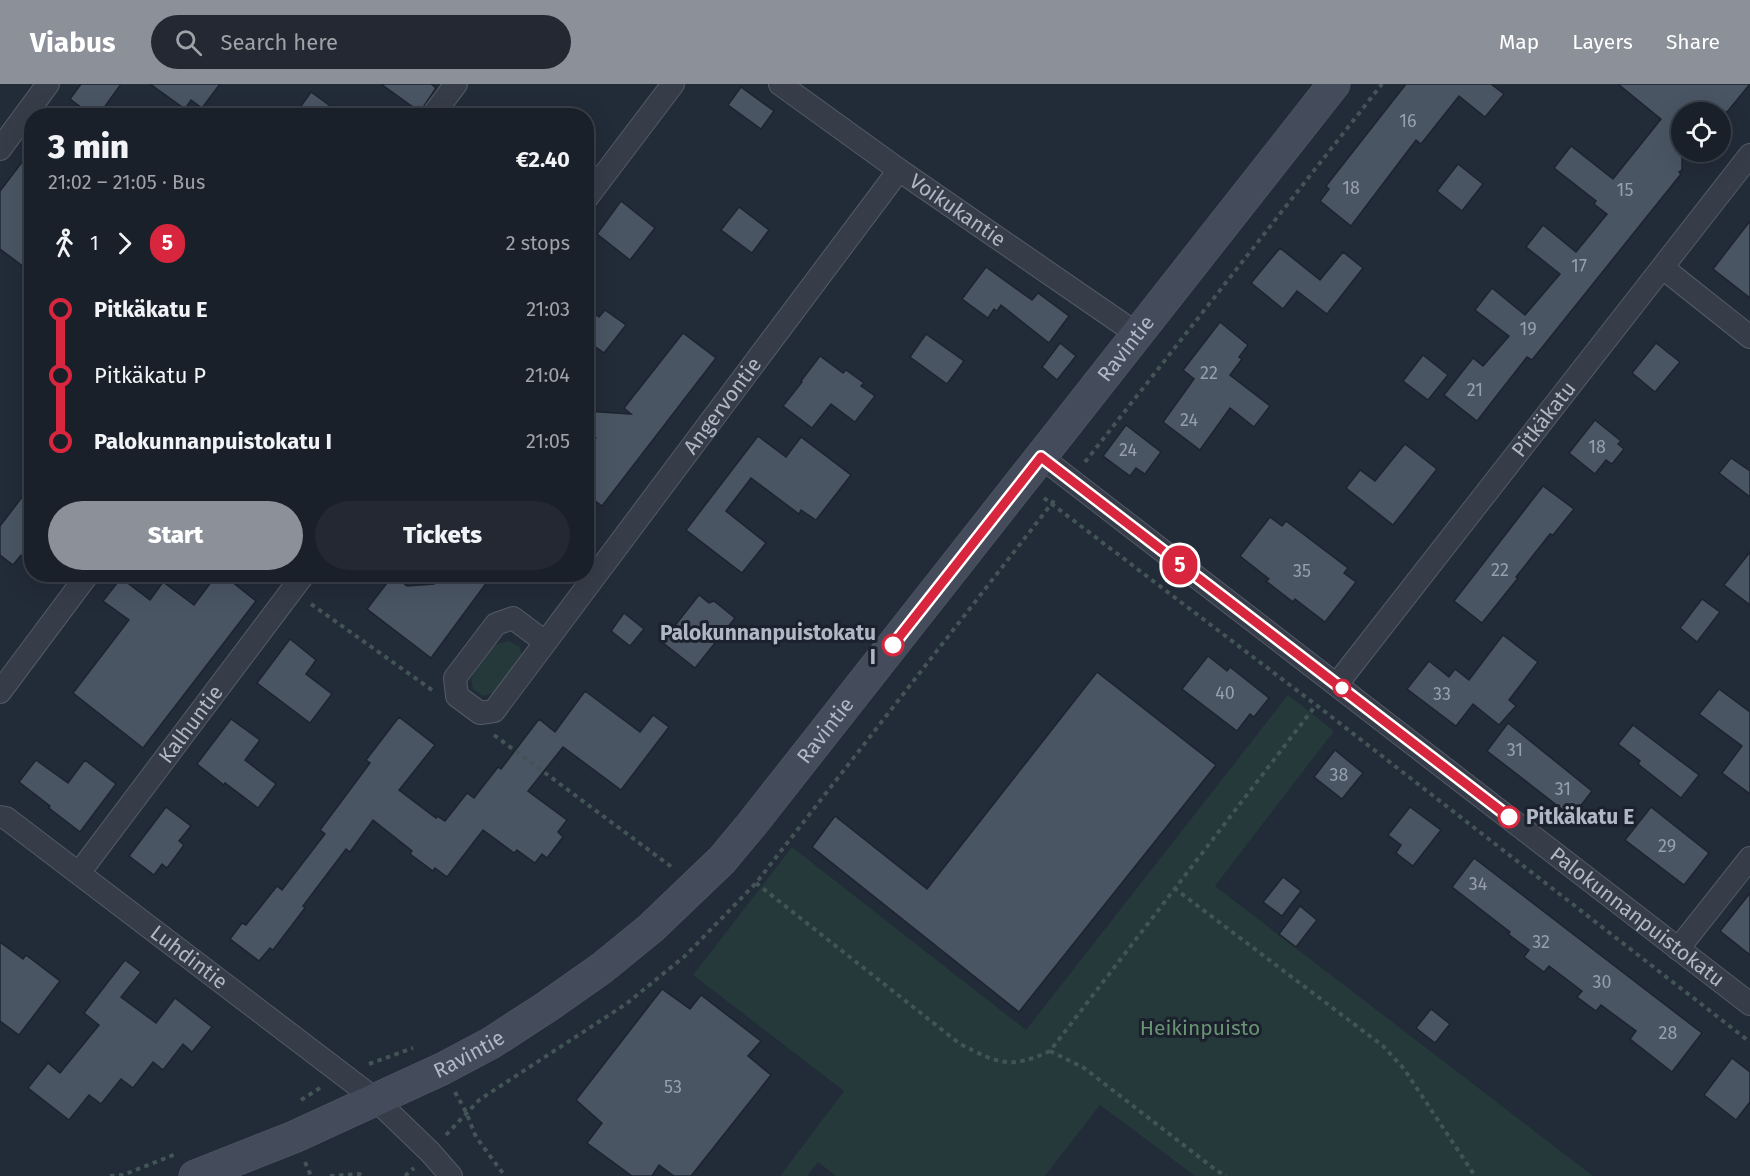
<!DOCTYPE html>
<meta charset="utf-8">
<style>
body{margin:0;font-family:"Fira Sans",sans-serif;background:#232832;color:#f1f3f6;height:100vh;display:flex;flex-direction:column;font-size:22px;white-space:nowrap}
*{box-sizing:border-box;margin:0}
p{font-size:20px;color:#9fa3a8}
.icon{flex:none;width:33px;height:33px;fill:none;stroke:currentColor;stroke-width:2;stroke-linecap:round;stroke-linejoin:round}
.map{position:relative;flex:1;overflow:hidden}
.sheet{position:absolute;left:24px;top:24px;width:570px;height:474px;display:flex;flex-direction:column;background:#1a202a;border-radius:24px;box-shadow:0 6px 24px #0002,0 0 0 2px #383e47}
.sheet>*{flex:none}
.badge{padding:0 12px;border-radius:20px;font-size:21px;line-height:39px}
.tools{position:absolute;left:1671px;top:18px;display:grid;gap:12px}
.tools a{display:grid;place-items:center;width:60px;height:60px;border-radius:50%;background:#1a202a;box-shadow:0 6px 24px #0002,0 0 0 2px #383e47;font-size:30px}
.map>.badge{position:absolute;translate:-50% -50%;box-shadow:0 0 0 3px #fff}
.legs{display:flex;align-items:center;gap:9px;height:66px;padding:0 24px;font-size:20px}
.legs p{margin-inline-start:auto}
.headline{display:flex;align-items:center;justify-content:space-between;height:102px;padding:0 24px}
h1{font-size:33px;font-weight:800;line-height:45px}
.button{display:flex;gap:12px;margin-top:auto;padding:12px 24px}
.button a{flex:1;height:69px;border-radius:36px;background:#8c9099;color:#fff;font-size:24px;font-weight:800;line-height:69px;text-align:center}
.button a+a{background:#232832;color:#f1f3f6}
ul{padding:0 24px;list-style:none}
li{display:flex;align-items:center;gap:21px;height:66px;font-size:22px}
li i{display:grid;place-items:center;width:9px;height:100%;margin:0 8px;background:currentColor}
li i::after{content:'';width:15px;height:15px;margin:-8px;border:4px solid;border-radius:50%;background:#1a202a}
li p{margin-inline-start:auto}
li:first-child i{background:linear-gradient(#0000 50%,currentColor 0)}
li:last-child i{background:linear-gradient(currentColor 50%,#0000 0)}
header{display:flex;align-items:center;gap:36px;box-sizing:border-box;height:84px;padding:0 30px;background:#8c9099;color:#fff}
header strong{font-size:28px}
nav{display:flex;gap:33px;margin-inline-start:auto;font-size:21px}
.search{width:420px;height:54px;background:#232832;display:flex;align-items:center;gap:15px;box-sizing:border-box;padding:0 21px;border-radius:33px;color:#9fa3a8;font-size:22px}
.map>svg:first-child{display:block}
.green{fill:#25383a}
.building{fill:#4a5564;stroke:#1d242f;stroke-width:1.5}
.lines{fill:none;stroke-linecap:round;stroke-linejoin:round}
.street-casing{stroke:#535b66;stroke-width:24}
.secondary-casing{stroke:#535b66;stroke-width:33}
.path{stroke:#425456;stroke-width:4;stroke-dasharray:4.5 4.5;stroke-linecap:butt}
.street{stroke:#363d49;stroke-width:22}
.secondary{stroke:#444c5b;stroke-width:32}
.line-1-casing{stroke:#fff;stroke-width:14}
.line-1{stroke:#d7263d;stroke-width:9}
.stop-1-dot{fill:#fff;stroke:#d7263d;stroke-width:3}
.labels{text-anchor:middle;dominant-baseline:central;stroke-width:6;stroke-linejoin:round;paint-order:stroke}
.number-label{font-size:18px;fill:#969fad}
.street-label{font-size:21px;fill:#b0b8c5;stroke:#1b222d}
.stop-label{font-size:21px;font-weight:bold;fill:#b0b8c5;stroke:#1b222d;text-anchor:end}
.park-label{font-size:21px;fill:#699473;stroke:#1b222d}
</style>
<header>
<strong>Viabus</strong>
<div class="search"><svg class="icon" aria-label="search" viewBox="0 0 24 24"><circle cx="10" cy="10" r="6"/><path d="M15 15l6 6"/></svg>Search here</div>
<nav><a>Map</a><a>Layers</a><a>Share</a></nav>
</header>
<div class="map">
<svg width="1750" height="1092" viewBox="0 0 1750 1092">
<rect width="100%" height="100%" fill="#222b38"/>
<g class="green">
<path d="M 509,557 L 520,563 L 522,573 C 511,590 504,609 482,612 L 473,605 L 471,595 L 489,566 L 497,560 Z"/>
<path d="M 1288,611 L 1334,647 L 1215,802 L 1593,1092 L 1195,1092 L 1100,1021 L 1045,1092 L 836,1092 L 818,1078 L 807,1092 L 780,1092 L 844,1007 L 693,891 L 792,763 L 1026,946 Z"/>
</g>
<g class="building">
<path d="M 81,0 L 121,0 L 98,32 L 93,32 L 70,15 Z"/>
<path d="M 150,0 L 220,0 L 202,24 L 191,16 L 185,25 Z"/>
<path d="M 381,0 L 431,0 L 436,4 L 420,28 Z"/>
<path d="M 1406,0 L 1491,0 L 1504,10 L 1485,33 L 1459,12 L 1421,60 L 1416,56 L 1351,142 L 1320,117 L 1329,105 L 1326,102 Z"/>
<path d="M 1618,0 L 1750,0 L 1727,28 L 1682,28 L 1682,86 L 1679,88 L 1681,90 L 1532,276 L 1527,273 L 1477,337 L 1444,311 L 1473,274 L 1483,282 L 1509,252 L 1475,226 L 1492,204 L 1525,231 L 1560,190 L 1526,163 L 1543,141 L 1576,168 L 1607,130 L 1594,120 L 1596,117 L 1554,84 L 1571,62 L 1613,95 L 1661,35 Z"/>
<path d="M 741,3 L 774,27 L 761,45 L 728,21 Z"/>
<path d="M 311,8 L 344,32 L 294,32 Z"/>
<path d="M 32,65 L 32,189 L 0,165 L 0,107 Z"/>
<path d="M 1458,80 L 1483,100 L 1462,127 L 1437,107 Z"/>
<path d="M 621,117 L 655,144 L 630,176 L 597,150 Z"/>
<path d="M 739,123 L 769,146 L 752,169 L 721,146 Z"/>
<path d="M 1750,137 L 1750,214 L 1713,185 Z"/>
<path d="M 1280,164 L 1320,196 L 1343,168 L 1363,184 L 1327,230 L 1297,207 L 1283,225 L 1251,199 Z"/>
<path d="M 986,183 L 1032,216 L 1038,209 L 1069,232 L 1049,259 L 1001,221 L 997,227 L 994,225 L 988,234 L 962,215 Z"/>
<path d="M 586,224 L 599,233 L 605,226 L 626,241 L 604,269 L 586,256 Z"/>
<path d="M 1220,238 L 1248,261 L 1239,273 L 1242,275 L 1230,291 L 1270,322 L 1254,343 L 1230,324 L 1200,366 L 1163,338 L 1194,295 L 1183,286 Z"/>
<path d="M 683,249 L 716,274 L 602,422 L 586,410 L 586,367 L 596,354 L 586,346 L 586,327 L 631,330 L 624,324 Z"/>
<path d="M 926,250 L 964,277 L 947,300 L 910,273 Z"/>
<path d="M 1060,259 L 1076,272 L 1057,296 L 1042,283 Z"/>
<path d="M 1656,259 L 1680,278 L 1655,308 L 1632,289 Z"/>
<path d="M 1423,271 L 1448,291 L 1428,316 L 1403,297 Z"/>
<path d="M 820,272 L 843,289 L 846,286 L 864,299 L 861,302 L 875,312 L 855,338 L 831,320 L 812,344 L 783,322 L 802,298 L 801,297 Z"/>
<path d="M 1595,336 L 1621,357 L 1618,360 L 1624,365 L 1612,380 L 1606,376 L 1595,390 L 1569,369 Z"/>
<path d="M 1126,341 L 1161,368 L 1145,390 L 1136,384 L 1130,392 L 1103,372 Z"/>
<path d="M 758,352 L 786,373 L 801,353 L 851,391 L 816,436 L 801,426 L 799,430 L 751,394 L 726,427 L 766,459 L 742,489 L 686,446 Z"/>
<path d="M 1405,360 L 1437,385 L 1393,441 L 1346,404 L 1360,386 L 1375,397 Z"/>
<path d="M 1731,374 L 1750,387 L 1750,413 L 1719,389 Z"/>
<path d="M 32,400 L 32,462 L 23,473 L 21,471 L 13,481 L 0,471 L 0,442 Z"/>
<path d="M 1543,402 L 1574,425 L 1553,451 L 1550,450 L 1516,493 L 1518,494 L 1482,539 L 1454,517 Z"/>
<path d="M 1270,433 L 1282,442 L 1286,437 L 1348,484 L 1344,489 L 1356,498 L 1325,538 L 1295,515 L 1293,518 L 1266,497 L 1269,495 L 1240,472 Z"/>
<path d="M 1750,468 L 1750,521 L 1724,501 Z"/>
<path d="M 217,490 L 222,490 L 256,517 L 143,664 L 73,609 L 129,536 L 103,517 L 121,494 L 150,516 L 163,498 L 194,521 Z"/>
<path d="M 441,490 L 493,490 L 431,574 L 367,525 L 393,491 L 407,502 L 434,500 Z"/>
<path d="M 699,511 L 709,519 L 714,517 L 735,534 L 695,584 L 662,558 Z"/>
<path d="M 1702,515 L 1720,528 L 1697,558 L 1680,544 Z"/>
<path d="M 624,529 L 644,545 L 630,562 L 611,547 Z"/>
<path d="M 1503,551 L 1538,578 L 1509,616 L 1516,622 L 1499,641 L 1473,620 L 1456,642 L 1407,605 L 1429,577 L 1449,593 L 1455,585 L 1469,596 Z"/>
<path d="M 290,555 L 316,576 L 306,590 L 332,610 L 310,639 L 257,599 Z"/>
<path d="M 1208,572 L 1227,587 L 1230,583 L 1269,614 L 1254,633 L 1250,630 L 1237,647 L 1182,605 Z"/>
<path d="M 1097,588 L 1216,681 L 1019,928 L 812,763 L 835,732 L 927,805 Z"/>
<path d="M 1719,605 L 1750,628 L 1750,710 L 1722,689 L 1742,662 L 1699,630 Z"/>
<path d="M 585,607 L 640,648 L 653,631 L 669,643 L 621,706 L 563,663 L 528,707 L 567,736 L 558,748 L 563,753 L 547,774 L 542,770 L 535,779 L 517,766 L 514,769 L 483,746 L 447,793 L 435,784 L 433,787 L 410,770 L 412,767 L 373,736 L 350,768 L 346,765 L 303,822 L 305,824 L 273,866 L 270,864 L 259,877 L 230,855 L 242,839 L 246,841 L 277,802 L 282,806 L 325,750 L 320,746 L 370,679 L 366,676 L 399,633 L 435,661 L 399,706 L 436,734 L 437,732 L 445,737 L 467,709 L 474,714 L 498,683 L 501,685 L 539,635 L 555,648 Z"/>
<path d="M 231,635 L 260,656 L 245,676 L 276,700 L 258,724 L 225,699 L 224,701 L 197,680 Z"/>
<path d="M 1508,639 L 1592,707 L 1572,733 L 1487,667 Z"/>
<path d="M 1633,641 L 1699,691 L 1681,714 L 1638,680 L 1640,677 L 1618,660 Z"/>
<path d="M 1335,666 L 1363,689 L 1342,715 L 1314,693 Z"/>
<path d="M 36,676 L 68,699 L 85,676 L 116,700 L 80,748 L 49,724 L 50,722 L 19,698 Z"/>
<path d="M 166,723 L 191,742 L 179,757 L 184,761 L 167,784 L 162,780 L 154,791 L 129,772 Z"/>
<path d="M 1410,723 L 1441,746 L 1413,782 L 1396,769 L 1401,761 L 1388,751 Z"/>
<path d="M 1651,723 L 1709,769 L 1684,801 L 1625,756 Z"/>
<path d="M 1474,774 L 1702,949 L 1672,988 L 1630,955 L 1636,947 L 1601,921 L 1596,927 L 1577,913 L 1582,907 L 1549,882 L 1544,888 L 1524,873 L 1529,866 L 1508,850 L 1510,848 L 1452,803 Z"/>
<path d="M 1283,793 L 1301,807 L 1282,832 L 1263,818 Z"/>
<path d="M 1750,809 L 1750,871 L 1720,847 Z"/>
<path d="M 1300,822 L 1317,836 L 1296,863 L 1279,850 Z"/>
<path d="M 0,858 L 23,875 L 26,871 L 60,897 L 19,951 L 0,937 Z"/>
<path d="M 125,876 L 141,888 L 121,913 L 156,939 L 175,914 L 212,943 L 192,968 L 183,960 L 163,986 L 153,978 L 133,1004 L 121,995 L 101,1020 L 89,1011 L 69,1036 L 28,1004 L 48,979 L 60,989 L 99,941 L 84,929 Z"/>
<path d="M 662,905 L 690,925 L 701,911 L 761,957 L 748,972 L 771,991 L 691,1092 L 674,1092 L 659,1081 L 652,1092 L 632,1092 L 587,1059 L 602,1039 L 576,1016 Z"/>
<path d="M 1431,925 L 1450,940 L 1435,959 L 1416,944 Z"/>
<path d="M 1732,974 L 1750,988 L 1750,1018 L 1736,1036 L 1704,1011 Z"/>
</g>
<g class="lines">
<defs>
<g id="street">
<path id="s1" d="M 780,0 L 899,86 L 1137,250"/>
<path d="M 432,32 L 456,0"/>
<path d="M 0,65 L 48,0"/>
<path d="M 586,115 L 673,0"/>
<path d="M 1663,184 L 1750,253"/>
<path id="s2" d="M 1041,373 L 1750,920"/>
<path id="s3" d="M 545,558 L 513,534 L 496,540 L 455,594 L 457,612 L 480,629 L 494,627 L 899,86"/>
<path id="s4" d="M 1337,600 L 1750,71"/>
<path d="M 0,608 L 88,490"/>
<path id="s5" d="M 0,733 L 6,734 L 375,1015 L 430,1068 L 451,1092"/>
<path id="s6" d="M 79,789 L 304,490"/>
<path d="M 1678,865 L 1750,774"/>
</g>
<g id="secondary">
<path id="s7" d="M 195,1092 L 294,1053 L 442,985 L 491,959 L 548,922 L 602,884 L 651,844 L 722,776 L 752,740 L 1334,0"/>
</g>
</defs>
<use href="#street" class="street-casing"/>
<use href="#secondary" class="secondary-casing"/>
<g class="path">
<path d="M 1085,378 L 1382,0"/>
<path d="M 1044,414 L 1324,627 L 1750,958"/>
<path d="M 311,520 L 432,606"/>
<path d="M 494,651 L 673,784"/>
<path d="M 756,799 L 960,960 C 998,979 1009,986 1050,967 L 1316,621"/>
<path d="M 1174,804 L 1383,962 L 1404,985 L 1475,1092"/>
<path d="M 1050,967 L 1084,984 L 1216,1086 L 1226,1092"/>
<path d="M 369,980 L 413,964"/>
<path d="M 455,1008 L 466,1028 L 476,1053 L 505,1092"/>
<path d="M 301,1016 L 320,1004"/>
<path d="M 446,1051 L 479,1016 L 626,920 L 685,872 L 756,799 L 1056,414"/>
<path d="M 305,1078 L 311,1092"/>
<path d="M 110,1092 L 123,1091 L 176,1070"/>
<path d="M 330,1092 L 359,1090 L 363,1092"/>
<path d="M 405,1092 L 414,1084"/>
</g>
<use href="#street" class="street"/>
<use href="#secondary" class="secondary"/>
</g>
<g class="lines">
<defs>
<path id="line-1" d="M 893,561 L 1041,373 L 1509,733"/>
</defs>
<use href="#line-1" class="line-1-casing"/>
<use href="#line-1" class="line-1"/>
</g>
<g class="stop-1-dot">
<circle cx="893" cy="561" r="10"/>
<circle cx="1342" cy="604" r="8"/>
<circle cx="1509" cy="733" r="10"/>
</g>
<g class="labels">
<g class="number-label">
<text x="1408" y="37">16</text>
<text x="1351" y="104">18</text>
<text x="1625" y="106">15</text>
<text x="1579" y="182">17</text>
<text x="1528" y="245">19</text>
<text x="1209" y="289">22</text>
<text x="1475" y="306">21</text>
<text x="1189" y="336">24</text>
<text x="1597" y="363">18</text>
<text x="1128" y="366">24</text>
<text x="1500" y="486">22</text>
<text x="1302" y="487">35</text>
<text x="1225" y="609">40</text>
<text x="1442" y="610">33</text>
<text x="1515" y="666">31</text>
<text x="1339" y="691">38</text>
<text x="1563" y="705">31</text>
<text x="1667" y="762">29</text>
<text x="1478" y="800">34</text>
<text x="1541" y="858">32</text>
<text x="1602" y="898">30</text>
<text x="1668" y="949">28</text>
<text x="673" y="1003">53</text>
</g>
<g class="street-label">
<text stroke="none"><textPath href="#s1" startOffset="218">Voikukantie</textPath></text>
<text stroke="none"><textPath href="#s7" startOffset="1272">Ravintie</textPath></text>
<text stroke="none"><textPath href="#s3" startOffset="568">Angervontie</textPath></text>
<text stroke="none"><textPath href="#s4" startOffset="336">Pitkäkatu</textPath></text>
<text stroke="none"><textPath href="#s6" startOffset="186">Kalhuntie</textPath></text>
<text stroke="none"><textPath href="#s7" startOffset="786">Ravintie</textPath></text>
<text stroke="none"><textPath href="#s2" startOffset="753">Palokunnanpuistokatu</textPath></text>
<text stroke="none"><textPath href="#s5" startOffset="236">Luhdintie</textPath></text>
<text stroke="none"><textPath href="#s7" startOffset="300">Ravintie</textPath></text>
</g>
<g class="stop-label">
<text x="876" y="549">Palokunnanpuistokatu<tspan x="876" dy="24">I</tspan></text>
<text x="1526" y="733" text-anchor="start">Pitkäkatu E</text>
</g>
<g class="park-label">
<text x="1200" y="944">Heikinpuisto</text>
</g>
</g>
</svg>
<div class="tools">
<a><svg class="icon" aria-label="locate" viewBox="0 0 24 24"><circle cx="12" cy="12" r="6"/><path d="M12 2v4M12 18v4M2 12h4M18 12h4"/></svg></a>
</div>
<b class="badge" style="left:1180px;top:481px;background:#d7263d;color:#fff">5</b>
<section class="sheet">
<div class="headline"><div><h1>3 min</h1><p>21:02 – 21:05 · Bus</p></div><b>€2.40</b></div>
<div class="legs"><svg class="icon" aria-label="walk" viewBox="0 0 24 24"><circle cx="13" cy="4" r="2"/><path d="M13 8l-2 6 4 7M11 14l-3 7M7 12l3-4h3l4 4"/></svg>1<svg class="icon" aria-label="forward" viewBox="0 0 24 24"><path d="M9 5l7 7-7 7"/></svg><b class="badge" style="background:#d7263d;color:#fff">5</b><p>2 stops</p></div>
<ul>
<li><i style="color:#d7263d"></i><b>Pitkäkatu E</b><p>21:03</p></li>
<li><i style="color:#d7263d"></i><span>Pitkäkatu P</span><p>21:04</p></li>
<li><i style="color:#d7263d"></i><b>Palokunnanpuistokatu I</b><p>21:05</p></li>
</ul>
<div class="button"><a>Start</a><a>Tickets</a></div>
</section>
</div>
